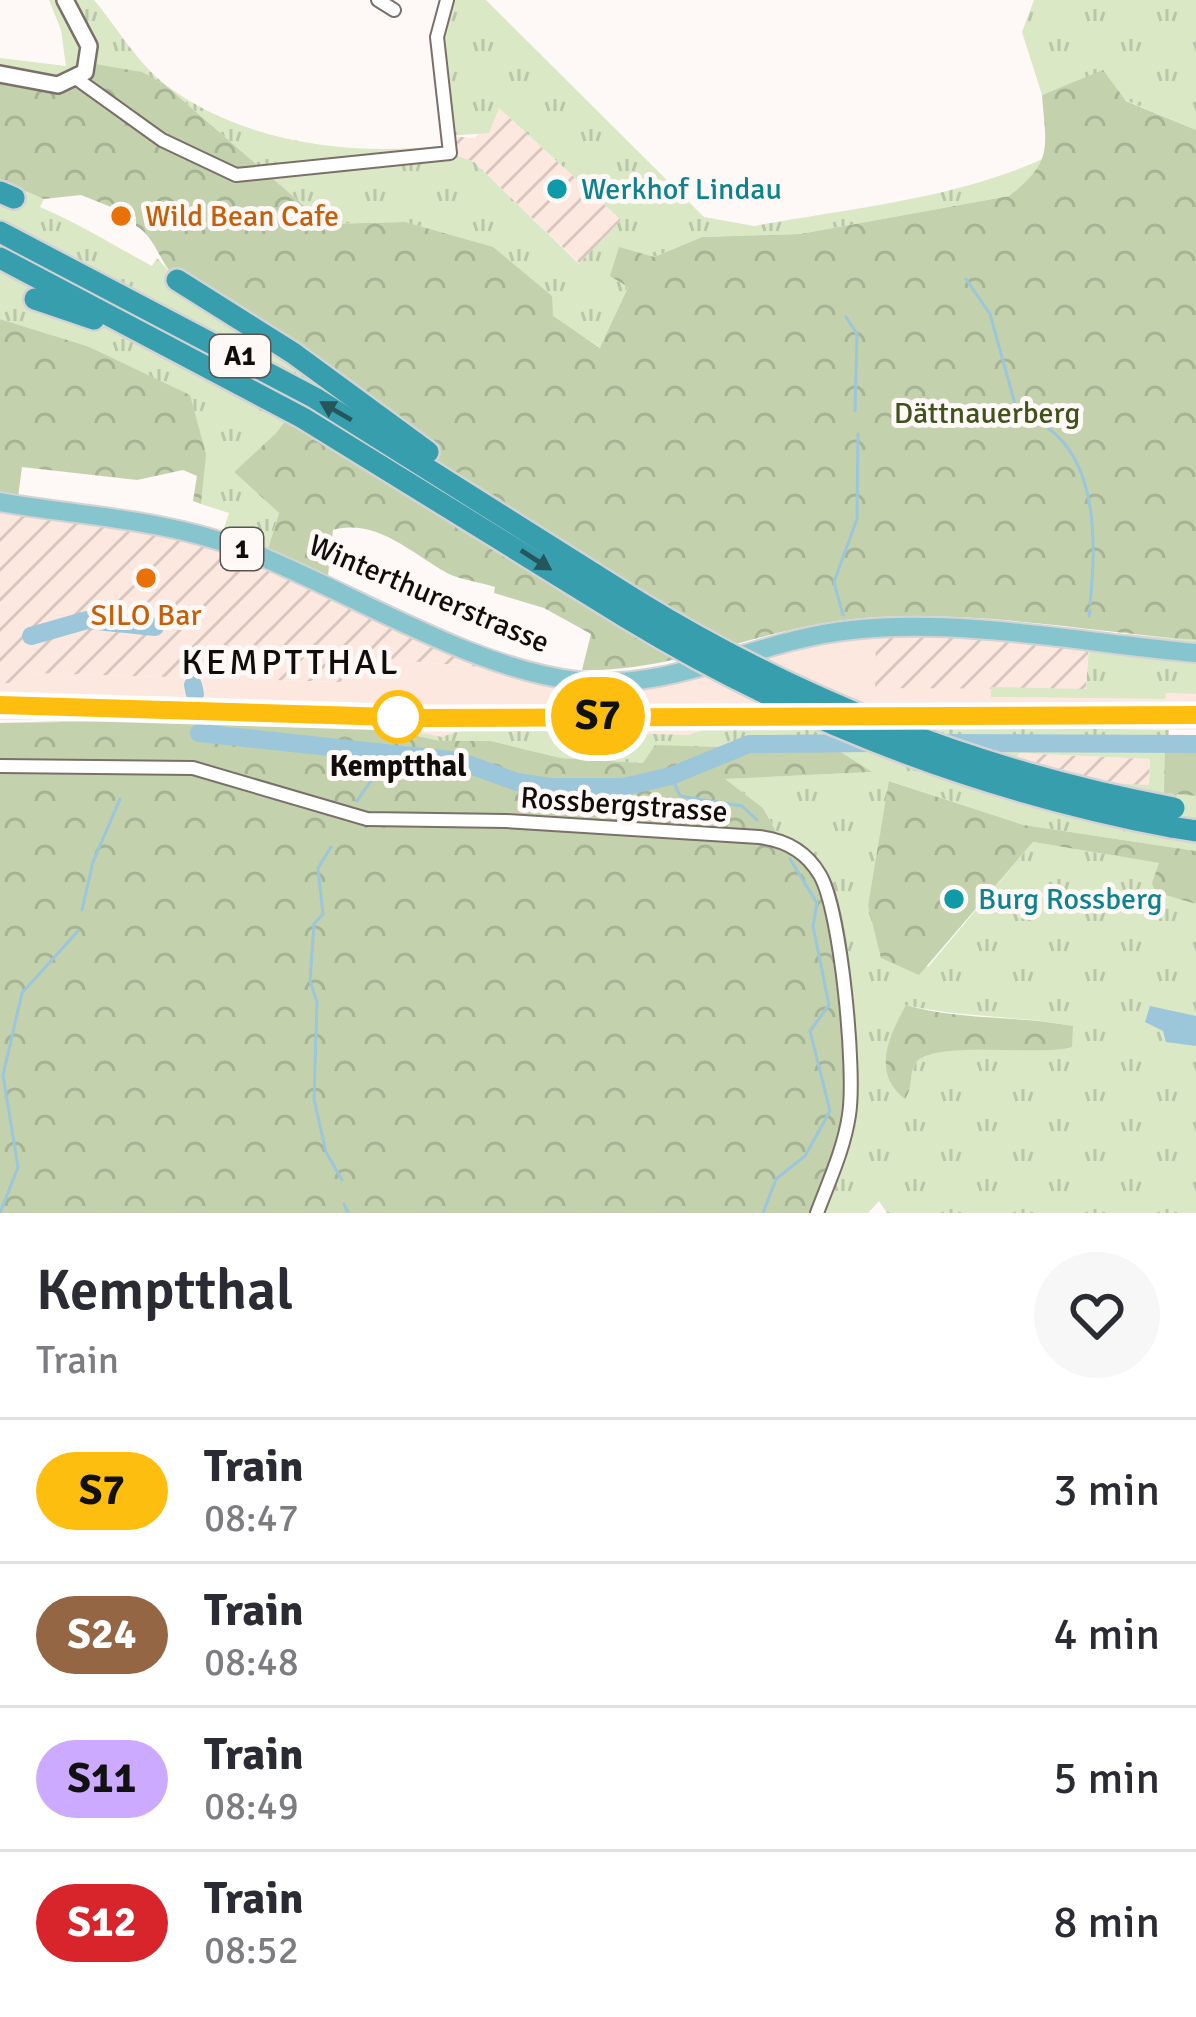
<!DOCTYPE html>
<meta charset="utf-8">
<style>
body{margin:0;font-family:Signika,sans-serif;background:#f7f7f7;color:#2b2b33;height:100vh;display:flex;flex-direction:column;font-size:45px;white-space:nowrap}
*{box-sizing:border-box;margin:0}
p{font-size:39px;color:#7c7c81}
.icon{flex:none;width:66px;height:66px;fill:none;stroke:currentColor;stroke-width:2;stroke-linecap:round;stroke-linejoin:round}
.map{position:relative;height:1213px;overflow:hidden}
.drawer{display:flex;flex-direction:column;background:#fff;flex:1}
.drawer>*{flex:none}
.badge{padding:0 24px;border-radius:39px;font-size:42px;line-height:78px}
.map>.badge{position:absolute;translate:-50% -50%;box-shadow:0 0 0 6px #fff}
.round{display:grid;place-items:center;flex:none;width:126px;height:126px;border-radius:63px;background:#f7f7f7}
.head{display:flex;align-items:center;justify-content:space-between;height:204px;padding:0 36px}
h1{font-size:57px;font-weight:600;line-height:90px}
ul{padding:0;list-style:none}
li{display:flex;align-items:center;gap:36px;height:144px;padding:0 36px;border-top:3px solid #e1e1e2}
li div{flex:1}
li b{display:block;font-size:45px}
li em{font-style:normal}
li .badge{min-width:132px;font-weight:700;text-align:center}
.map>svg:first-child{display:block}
.built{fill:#fde8df}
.industrial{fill:url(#industrial-furrows)}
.grass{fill:url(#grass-tufts);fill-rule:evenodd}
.forest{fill:url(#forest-crowns)}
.water{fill:#9cc6da}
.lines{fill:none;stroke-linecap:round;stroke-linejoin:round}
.stream{stroke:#9cc6da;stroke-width:3}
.river{stroke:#9cc6da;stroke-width:18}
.minor-casing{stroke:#7b6f6a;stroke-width:16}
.tertiary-casing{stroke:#7b6f6a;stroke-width:20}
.primary-casing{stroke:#d4d3d3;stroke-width:22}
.motorway-casing{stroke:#d4d3d3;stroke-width:26}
.minor{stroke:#fff;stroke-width:12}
.tertiary{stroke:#fff;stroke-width:15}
.primary{stroke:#87c5ce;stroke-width:18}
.motorway{stroke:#379eae;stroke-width:21}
.rail-casing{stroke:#706b69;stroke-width:8}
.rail{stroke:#fef8f6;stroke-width:3;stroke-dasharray:9;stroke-linecap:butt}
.motorway-bridge-casing{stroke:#d4d3d3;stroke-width:26;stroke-linecap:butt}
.motorway-bridge{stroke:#379eae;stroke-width:21}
.oneway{fill:#24565c}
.line-casing{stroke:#fff;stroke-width:27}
.line{stroke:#febe10;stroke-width:18}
.culture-dot{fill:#0f9aa8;stroke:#fef8f6;stroke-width:4.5}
.food-dot{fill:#e8710a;stroke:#fef8f6;stroke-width:4.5}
.stop-dot{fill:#fff;stroke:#febe10;stroke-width:6}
.labels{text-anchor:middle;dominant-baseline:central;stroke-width:10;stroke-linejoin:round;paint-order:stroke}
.shield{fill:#fef8f6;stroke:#585452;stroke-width:3}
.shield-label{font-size:27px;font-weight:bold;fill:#110d0b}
.culture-label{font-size:30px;fill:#0d838f;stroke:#fef8f6;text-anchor:start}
.food-label{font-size:30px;fill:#c56008;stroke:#fef8f6;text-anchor:start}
.park-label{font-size:30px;fill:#41531d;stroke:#fef8f6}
.street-label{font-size:30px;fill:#110d0b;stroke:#fef8f6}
.stop-label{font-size:30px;font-weight:bold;fill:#110d0b;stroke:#fef8f6}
.quarter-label{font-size:36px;letter-spacing:3px;fill:#110d0b;stroke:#fef8f6}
</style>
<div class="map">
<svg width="1196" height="1213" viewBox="0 0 1196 1213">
<defs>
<pattern id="industrial-furrows" width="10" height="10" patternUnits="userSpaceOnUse" patternTransform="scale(3)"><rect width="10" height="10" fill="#fde8df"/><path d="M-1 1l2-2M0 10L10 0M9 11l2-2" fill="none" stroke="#d8c6be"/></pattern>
<pattern id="grass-tufts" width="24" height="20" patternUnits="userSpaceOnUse" patternTransform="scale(3)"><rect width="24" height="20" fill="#dae8c6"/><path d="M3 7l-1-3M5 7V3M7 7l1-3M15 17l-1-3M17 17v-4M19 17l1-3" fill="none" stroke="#bac6a9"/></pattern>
<pattern id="forest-crowns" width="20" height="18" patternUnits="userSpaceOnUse" patternTransform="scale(3)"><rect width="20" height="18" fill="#c3d2ad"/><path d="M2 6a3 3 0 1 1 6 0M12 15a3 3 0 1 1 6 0" fill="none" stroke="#a6b394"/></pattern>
</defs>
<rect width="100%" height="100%" fill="#fef8f6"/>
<path class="built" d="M 876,637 L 876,688 L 991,687 L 992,697 L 1164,699 L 1165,693 L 1196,694 L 1196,730 L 711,722 L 710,728 L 688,735 L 467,728 L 442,737 L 265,719 L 0,720 L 0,683 L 27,683 L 28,673 L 341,682 L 342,663 L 356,663 L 361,657 L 491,668 L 548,686 L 614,692 L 682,682 L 807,646 Z"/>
<g class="industrial">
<path d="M 498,107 L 621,220 L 580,264 L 474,162 L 450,153 L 448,136 L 475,138 Z"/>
<path d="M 0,502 L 182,530 L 491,668 L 361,657 L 357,663 L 342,663 L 342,682 L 29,673 L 28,683 L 0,683 Z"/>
<path d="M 876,628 L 1089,643 L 1086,689 L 875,688 Z"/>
<path d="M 1017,753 L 1150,759 L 1149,786 L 1016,779 Z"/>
</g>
<g class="grass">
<path d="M 49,0 L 94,0 C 116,26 138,64 166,85 C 244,144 355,157 449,145 L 450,153 L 474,162 L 579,264 L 621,220 L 499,108 L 489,133 L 448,136 L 437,37 L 447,0 L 486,0 L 704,217 L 754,226 C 851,208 957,199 1047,157 L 1034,176 L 1009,196 L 800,234 L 702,237 L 654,257 L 628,286 L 601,348 L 405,222 L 325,224 L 164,84 L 0,74 L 0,58 L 66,66 L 61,30 Z"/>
<path d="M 1034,0 L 1196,0 L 1196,130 L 1125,100 L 1103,71 L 1042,95 L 1022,32 Z"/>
<path d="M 0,180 L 44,199 L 40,207 C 80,224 113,245 152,266 L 157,258 L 177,280 L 321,373 L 276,433 L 234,472 L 279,513 L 265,558 L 192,533 L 195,523 L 223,531 L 229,513 L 201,504 L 205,454 L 87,346 L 0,319 Z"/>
<path d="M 1090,631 L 1196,640 L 1196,694 L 1166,693 L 1165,699 L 991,697 L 991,687 L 1086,689 Z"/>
<path d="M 192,717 L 368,723 L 442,737 L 467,728 L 688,735 L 709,728 L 710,722 L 1169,730 L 1165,793 L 1196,796 L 1196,851 L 1024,825 L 890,781 L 868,905 L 928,967 L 1033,842 L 1160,863 L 1155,892 L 1196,904 L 1196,1213 L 887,1213 L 879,1201 L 868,1213 L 817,1213 L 782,842 L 763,808 L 724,779 L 870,772 L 656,745 L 644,763 L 561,758 L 491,741 L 441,741 L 370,726 L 193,720 L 0,723 ZM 1018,753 L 1150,759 L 1149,785 L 1017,779 ZM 906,1005 C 961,1018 1017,1015 1072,1026 L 1072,1046 C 1039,1057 932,1038 915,1064 C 909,1075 913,1088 904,1099 Z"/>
</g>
<g class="forest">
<path d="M 89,63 L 142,72 L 164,84 L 325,224 L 405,222 L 493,247 L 552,296 L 553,316 L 600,348 L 628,287 L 610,276 L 619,247 L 654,257 L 702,237 L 800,234 L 1009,196 C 1054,161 1046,148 1042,95 L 1103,70 L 1126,101 L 1196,130 L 1196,640 C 1085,631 966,608 854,619 C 761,628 677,672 582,670 L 591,634 L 544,608 L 494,593 L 495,587 C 480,582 461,580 447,573 C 412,554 377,518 333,530 L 327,585 L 265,558 L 279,513 L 234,472 L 276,433 L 321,374 C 274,343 224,316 180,282 C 160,266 156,237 136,226 L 136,217 L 81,195 L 44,199 L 0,180 L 0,74 L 49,84 Z"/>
<path d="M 0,319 L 87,346 L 190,395 L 206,454 L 201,504 L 193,501 L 197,476 L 183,470 L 137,480 L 22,467 L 17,505 L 0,502 Z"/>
<path d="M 193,720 L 370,726 L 441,741 L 491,741 L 561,758 L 643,763 L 655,745 L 839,751 L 872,772 L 725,779 L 763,808 L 782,842 L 822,879 L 849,1040 L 850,1112 L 817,1213 L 0,1213 L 0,723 Z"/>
<path d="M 1196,749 L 1196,796 L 1164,793 L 1165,751 Z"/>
<path d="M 889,781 L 1024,825 L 1196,851 L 1196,904 L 1155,892 L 1152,883 L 1159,863 L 1033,842 L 919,975 L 881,958 L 868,905 Z"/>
<path d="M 906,1005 C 960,1021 1018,1015 1073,1026 L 1072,1047 C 1039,1057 931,1039 915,1064 C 909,1075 913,1088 905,1099 C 871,1073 889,1036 906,1005 Z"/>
</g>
<path class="water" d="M 1150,1006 L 1196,1016 L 1196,1046 L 1166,1042 L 1163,1031 L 1145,1022 Z"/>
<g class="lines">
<g class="stream">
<path d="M 966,279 L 990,314 L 1015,404 L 1041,418"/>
<path d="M 846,317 L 857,334 L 855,411"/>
<path d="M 1048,428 C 1099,465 1096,548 1090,604"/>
<path d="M 843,615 L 834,582 L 857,519 L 858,434"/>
<path d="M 1089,616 L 1090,610"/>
<path d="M 671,776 L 680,796 L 742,806 L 757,820"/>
<path d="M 357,801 L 388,756"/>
<path d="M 331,847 L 318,868 L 323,914 L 314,924 L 310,981 L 317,1002 L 314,1099 L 326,1152 L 342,1180"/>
<path d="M 82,910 L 93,862 L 120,799"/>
<path d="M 344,1204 L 348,1213"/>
<path d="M 0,1213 L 18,1167 L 3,1075 L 22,993 L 78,931"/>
<path d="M 763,1213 L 776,1179 L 805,1156 L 830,1111 L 810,1031 L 829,1005 L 813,926 L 817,903 L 790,859"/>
</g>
<g class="river">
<path d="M 31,636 L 87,620 L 155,627"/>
<path d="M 193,685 L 195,694"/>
<path d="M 199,733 L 459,761 L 517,782 L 550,787 L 623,787 L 671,776 L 749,744 L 873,743"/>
<path d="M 943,743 L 1196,744"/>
</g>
<defs>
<g id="minor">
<path d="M 378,0 L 394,10"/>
<path d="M 77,79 L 162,140 L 236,175 L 450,153 L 437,37 L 447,0"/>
<path d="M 0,766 L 193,768 L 367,819 L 506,821 L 759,837 C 785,840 806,851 820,875 C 841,911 856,1072 849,1115 C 844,1149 829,1181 817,1213"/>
</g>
<path id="tertiary" d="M 0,74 L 58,85 L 85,72 L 89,46 L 65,0"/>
<path id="primary" d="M 0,502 C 80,516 163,519 240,548 C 345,588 467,668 577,681 C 672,692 759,639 852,630 C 964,618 1084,643 1196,653"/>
<g id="motorway">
<path d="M 0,192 L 14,198"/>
<path d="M 0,232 L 315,398 L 637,601"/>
<path d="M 0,258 L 303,418 L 627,618"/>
<path d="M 177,280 L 293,353 L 428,452"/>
<path d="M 35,299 L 94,319"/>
<path d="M 1171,827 L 1196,831"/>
</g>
</defs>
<use href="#minor" class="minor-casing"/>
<use href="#tertiary" class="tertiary-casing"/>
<use href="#primary" class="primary-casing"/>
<use href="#motorway" class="motorway-casing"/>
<use href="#minor" class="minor"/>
<use href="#tertiary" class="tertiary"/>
<use href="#primary" class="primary"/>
<use href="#motorway" class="motorway"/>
<defs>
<path id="rail" d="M 0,705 L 403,717 L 1196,715"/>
</defs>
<use href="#rail" class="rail-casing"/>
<use href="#rail" class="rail"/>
<defs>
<g id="motorway-bridge">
<path d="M 637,601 C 803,703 982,772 1174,808"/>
<path d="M 627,618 C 795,720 977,790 1171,827"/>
</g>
</defs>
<use href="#motorway-bridge" class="motorway-bridge-casing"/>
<use href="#motorway-bridge" class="motorway-bridge"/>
</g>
<defs><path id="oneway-solid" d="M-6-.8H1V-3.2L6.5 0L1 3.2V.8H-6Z" transform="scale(3)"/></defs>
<g class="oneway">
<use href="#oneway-solid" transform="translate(336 411) rotate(-150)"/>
<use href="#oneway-solid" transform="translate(536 560) rotate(33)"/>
</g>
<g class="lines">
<defs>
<path id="line" d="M 0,705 L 425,718 L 1196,715"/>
</defs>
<use href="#line" class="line-casing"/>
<use href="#line" class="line"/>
</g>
<g class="culture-dot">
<circle cx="557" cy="189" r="12"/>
<circle cx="954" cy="899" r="12"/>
</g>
<g class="food-dot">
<circle cx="121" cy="216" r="12"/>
<circle cx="146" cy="578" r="12"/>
</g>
<circle class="stop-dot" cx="398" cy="717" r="24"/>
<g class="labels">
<g class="shield">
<rect x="210" y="335" width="60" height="42" rx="9"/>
<rect x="221" y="528" width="42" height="42" rx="9"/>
</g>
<g class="shield-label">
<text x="240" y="356">A1</text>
<text x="242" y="549">1</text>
</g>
<g class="culture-label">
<text x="581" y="189">Werkhof Lindau</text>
<text x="978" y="899">Burg Rossberg</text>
</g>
<g class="food-label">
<text x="145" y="216">Wild Bean Cafe</text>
<text x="146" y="615" text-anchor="middle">SILO Bar</text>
</g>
<g class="park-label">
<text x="987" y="413">Dättnauerberg</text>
</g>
<g class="street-label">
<text transform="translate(429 594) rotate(23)">Winterthurerstrasse</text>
<text transform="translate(624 805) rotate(4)">Rossbergstrasse</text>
</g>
<g class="stop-label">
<text x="398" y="766">Kemptthal</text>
</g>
<g class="quarter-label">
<text x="291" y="662">KEMPTTHAL</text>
</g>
</g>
</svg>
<b class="badge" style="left:598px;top:716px;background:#febe10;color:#111">S7</b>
</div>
<section class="drawer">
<div class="head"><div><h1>Kemptthal</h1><p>Train</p></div><a class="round"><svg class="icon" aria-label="heart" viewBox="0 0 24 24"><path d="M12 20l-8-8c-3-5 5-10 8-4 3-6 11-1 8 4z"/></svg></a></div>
<ul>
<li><span class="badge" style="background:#febe10;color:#111">S7</span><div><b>Train</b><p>08:47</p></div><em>3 min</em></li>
<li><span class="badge" style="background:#946644;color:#fff">S24</span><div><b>Train</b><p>08:48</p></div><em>4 min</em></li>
<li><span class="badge" style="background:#caf;color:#111">S11</span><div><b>Train</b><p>08:49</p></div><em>5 min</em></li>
<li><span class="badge" style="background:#d8242b;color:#fff">S12</span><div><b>Train</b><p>08:52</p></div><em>8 min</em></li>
</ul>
</section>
